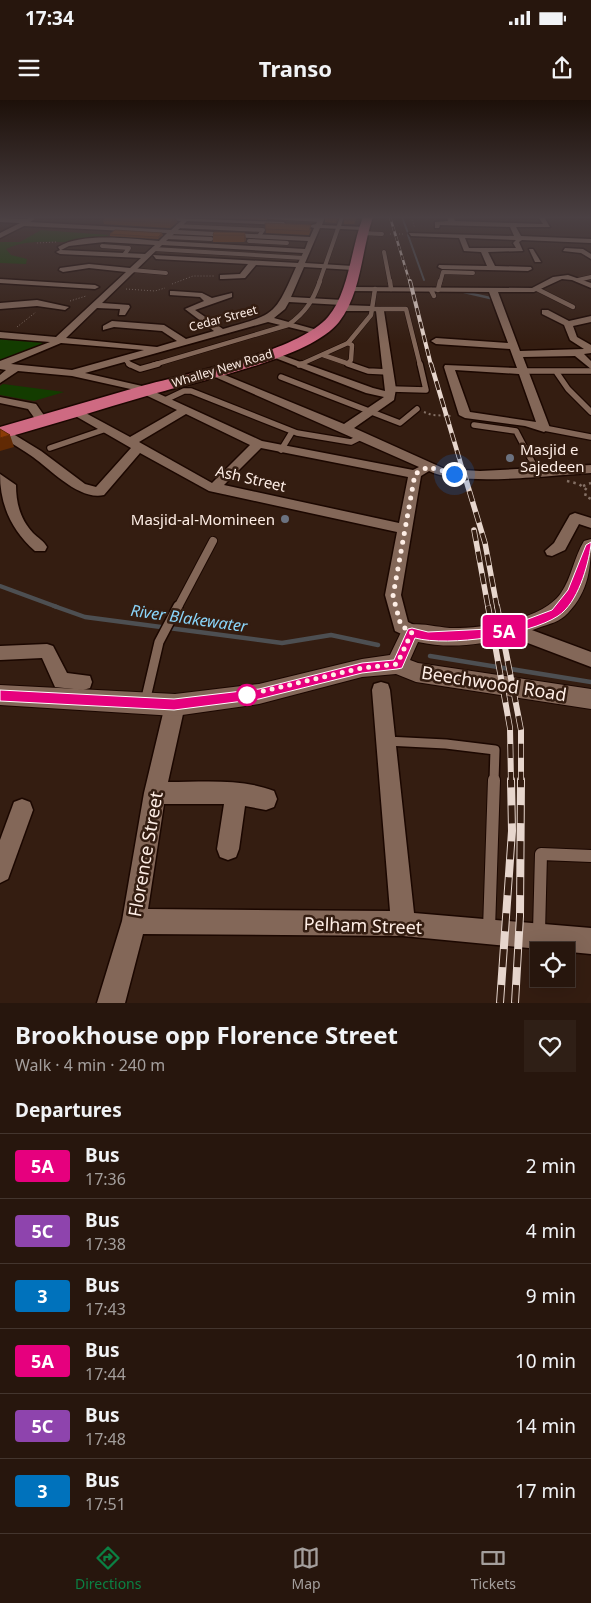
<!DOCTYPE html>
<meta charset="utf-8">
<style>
body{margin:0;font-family:"Noto Sans",sans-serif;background:#2f1f16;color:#f1f3f6;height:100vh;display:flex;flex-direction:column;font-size:19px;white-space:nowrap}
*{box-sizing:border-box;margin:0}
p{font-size:16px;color:#a49f9d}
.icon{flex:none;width:28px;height:28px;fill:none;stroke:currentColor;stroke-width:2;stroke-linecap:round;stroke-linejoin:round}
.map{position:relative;height:903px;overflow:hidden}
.side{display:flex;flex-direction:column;background:#27160d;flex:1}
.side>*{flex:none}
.badge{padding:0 10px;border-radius:4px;font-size:18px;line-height:32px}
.controls{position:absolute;left:530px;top:842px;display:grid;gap:10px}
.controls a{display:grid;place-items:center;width:45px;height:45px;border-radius:0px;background:#27160d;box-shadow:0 5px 20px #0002,0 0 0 1px #43352e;font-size:25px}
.you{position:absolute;width:25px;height:25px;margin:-12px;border:4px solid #fff;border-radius:50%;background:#1a73e8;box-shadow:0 0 0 8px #1a73e833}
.map>.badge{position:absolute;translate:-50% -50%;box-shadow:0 0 0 2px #fff}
h2{padding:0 15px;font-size:19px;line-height:45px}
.round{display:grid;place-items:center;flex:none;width:52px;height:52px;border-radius:0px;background:#2f1f16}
.overview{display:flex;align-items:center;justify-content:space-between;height:85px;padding:0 15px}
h1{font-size:24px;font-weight:700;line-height:38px}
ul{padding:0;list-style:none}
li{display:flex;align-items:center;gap:15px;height:65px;padding:0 15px;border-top:1px solid #43352e}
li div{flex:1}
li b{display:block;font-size:19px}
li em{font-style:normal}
li .badge{min-width:55px;font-weight:700;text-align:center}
.status{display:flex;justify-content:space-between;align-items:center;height:35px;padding:0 25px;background:#27160d;direction:ltr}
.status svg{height:14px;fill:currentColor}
header{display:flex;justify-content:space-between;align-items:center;height:65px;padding:0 15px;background:#27160d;font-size:22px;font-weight:700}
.dock{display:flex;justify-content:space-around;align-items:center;height:70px;border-top:1px solid #43352e;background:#27160d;font-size:14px;color:#a49f9d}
.dock a{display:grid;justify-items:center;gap:2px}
.dock .current{color:#0b8043}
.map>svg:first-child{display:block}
.green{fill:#133c00}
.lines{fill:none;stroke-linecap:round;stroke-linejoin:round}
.stream-far3{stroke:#4d4f52;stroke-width:2}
.stream-far2{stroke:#4d4f52;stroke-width:2.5}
.stream-far1{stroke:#4d4f52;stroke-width:4}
.stream{stroke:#4d4f52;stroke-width:4.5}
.service-far5-casing{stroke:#1b0700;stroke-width:5}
.service-far4-casing{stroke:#1b0700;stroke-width:5.5}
.service-far3-casing{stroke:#1b0700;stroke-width:8}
.service-far2-casing{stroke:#1b0700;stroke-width:10}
.service-far1-casing{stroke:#1b0700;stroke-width:12}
.service-casing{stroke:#1b0700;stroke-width:14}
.minor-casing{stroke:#1b0700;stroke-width:3}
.tertiary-casing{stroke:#1b0700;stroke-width:2}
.trunk-casing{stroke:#1b0700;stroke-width:3}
.path-far2{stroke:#847065;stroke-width:1;stroke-dasharray:1 2;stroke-linecap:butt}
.path-far1{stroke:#847065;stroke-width:2;stroke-dasharray:2 3;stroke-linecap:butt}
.path{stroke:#847065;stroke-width:2.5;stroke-dasharray:2.5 4;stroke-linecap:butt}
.service-far5{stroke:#836758;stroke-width:4}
.service-far4{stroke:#836758;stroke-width:4.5}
.service-far3{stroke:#836758;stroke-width:5.5}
.service-far2{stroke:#836758;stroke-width:8}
.service-far1{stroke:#836758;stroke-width:9}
.service{stroke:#836758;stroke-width:12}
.minor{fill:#836758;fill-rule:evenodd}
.tertiary{fill:#836758;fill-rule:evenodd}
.trunk{fill:#ce6a82;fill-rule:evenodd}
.rail-far5-casing{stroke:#e7d6cd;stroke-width:2.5}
.rail-far4-casing{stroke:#e7d6cd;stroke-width:4}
.rail-far3-casing{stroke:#e7d6cd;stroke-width:4.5}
.rail-far2-casing{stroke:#e7d6cd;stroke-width:5.5}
.rail-far1-casing{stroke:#e7d6cd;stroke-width:6}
.rail-casing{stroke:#e7d6cd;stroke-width:8}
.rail-far5{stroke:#341d11;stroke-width:2;stroke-dasharray:5;stroke-linecap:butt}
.rail-far4{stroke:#341d11;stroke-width:2.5;stroke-dasharray:7;stroke-linecap:butt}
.rail-far3{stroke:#341d11;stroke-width:3;stroke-dasharray:9;stroke-linecap:butt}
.rail-far2{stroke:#341d11;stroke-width:4;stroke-dasharray:11;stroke-linecap:butt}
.rail-far1{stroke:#341d11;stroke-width:4.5;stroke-dasharray:14;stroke-linecap:butt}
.rail{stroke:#341d11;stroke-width:6;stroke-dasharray:18;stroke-linecap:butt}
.wall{fill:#783405}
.shaded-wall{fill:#612a04}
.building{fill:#8b3c06;stroke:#612a04}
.line{fill:#e6007e;stroke:#fff}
.walk{stroke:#feeee6;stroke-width:5;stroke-dasharray:0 9}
.worship-dot{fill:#6b7280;stroke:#341d11;stroke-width:2}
.stop-dot{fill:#fff;stroke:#e6007e;stroke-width:2.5}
.labels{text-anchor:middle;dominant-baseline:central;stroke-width:5;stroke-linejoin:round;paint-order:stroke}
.far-street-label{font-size:12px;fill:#feeee6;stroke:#341d11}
.poi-label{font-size:15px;fill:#feeee6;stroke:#341d11;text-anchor:start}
.street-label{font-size:15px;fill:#feeee6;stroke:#341d11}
.water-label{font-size:16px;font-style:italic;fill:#89d4f9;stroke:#341d11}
.near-street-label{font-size:18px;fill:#feeee6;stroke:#341d11}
</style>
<div class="status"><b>17:34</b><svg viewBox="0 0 49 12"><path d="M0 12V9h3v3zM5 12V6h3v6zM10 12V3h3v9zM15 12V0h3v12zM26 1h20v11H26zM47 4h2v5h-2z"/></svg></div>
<header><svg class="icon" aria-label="menu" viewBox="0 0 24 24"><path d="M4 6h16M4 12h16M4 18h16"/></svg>Transo<svg class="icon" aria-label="share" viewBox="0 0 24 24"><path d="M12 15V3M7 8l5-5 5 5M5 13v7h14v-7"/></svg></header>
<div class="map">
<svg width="591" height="903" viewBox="0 0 591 903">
<rect width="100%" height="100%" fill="#341d11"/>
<g class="green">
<path d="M 41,130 L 109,135 C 83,151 39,133 6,149 L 11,155 L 27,159 L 26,164 L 0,163 L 0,142 L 20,142 Z"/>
<path d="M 0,238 L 51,242 L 0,262 Z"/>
<path d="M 3,284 L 64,292 L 34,301 L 0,295 L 0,286 Z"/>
</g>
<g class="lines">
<g class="stream-far3">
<path d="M 402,117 L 408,133"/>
<path d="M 408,135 L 424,180"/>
</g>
<path class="stream-far2" d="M 464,192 L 490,198"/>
<path class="stream-far1" d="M 0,486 L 57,507"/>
<g class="stream">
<path d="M 54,506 L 85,517 L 282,543 L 331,535 L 378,545"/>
<path d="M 430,556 L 591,582"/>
</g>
<defs>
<g id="service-far5">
<path d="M 269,117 L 321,120"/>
<path d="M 178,126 L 263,130 L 259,136"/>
<path d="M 362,133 L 382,134"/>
<path d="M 167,137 L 211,139"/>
<path d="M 249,141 L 287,143"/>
<path d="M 102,146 L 129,148 L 124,155"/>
<path d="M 154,149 L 304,158"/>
<path d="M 384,152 L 390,183"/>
<path d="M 132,170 L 166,173"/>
<path d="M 578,180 L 591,177"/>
<path d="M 319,183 L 342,117"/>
<path d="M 440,183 L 443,172 L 473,173"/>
</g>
<g id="service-far4">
<path d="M 390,181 L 391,189"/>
<path d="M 537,189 L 573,207"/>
<path d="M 431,190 L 434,196"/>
<path d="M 438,190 L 440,181"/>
<path d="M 371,209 L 406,209 L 420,265"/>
<path d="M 348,243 L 352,245 L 351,260 L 348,263"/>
<path d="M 323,255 L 352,265"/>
<path d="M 125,259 L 130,265"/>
<path d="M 153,265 L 288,225 C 305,213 313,201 320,181"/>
<path d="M 299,265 L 348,243 L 371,215 L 375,189"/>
</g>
<g id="service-far3">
<path d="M 129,264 L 140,269 L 158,264"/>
<path d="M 348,264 L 368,271 L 388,272"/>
<path d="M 299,265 L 301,264"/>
<path d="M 523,271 L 591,271"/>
<path d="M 557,273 L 568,289 L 591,312"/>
<path d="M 281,277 L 400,323 L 417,309"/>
<path d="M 391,289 L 426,290 L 420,264"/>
<path d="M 165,300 L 184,291 L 191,291 L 297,333 L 351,342 L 363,336"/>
<path d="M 474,325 L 516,331 L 537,371"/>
<path d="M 544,328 L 591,337"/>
<path d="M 50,348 L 106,329"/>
<path d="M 281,350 L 292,332"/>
</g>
<path id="service-far2" d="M 178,507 L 213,441"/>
<g id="service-far1">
<path d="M 145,602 L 159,542 L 178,506"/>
<path d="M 386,641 L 446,644 L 495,650 L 494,681"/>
</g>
<g id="service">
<path d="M 489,829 L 494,680"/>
<path d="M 539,832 L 541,754 L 591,756"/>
</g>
<g id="minor">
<path d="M 31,117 L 35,119 L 30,122 L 171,130 L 181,121 L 145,117 L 284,122 L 286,125 L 187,121 L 178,130 L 310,137 L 314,128 L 307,126 L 316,124 L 319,117 L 325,117 L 322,125 L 365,127 L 363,130 L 320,128 L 305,163 L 353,166 L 357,168 L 353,170 L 304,167 L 291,197 L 343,200 L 347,203 L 343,205 L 371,206 L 375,209 L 374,211 L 342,211 L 338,208 L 342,205 L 289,202 L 285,209 L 274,218 L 321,231 L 321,235 L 268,222 L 85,273 L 142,286 L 262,341 L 413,370 L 419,367 L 206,273 L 215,271 L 344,324 L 384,297 L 366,293 L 265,254 L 273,252 L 373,288 L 385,291 L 376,211 L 380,208 L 384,211 L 396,289 L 394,300 L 354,328 L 445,369 L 480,371 L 591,365 L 591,373 C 552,375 462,387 429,371 L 421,376 L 401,495 L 408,522 L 418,527 L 421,532 L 418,537 L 412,539 L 395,531 L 385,495 L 397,432 L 209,391 L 140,353 L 104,395 C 80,401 51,370 33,357 C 23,350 11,343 0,336 L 0,329 L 5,329 L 41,351 L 85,384 L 96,387 L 131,348 L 72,314 L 72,310 L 80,310 L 130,337 L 177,310 L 135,290 L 72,276 L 18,271 L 0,283 L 0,275 L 6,270 L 0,269 L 0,261 L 50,242 L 0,238 L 0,232 L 56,237 L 126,172 L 89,168 L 63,172 L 59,170 L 60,168 L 89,164 L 130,168 L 141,158 L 60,154 L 56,152 L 60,150 L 58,147 C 83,132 130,139 159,141 L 167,133 L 24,126 L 0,138 L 0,133 L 20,123 L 0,122 L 0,118 L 27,119 ZM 174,134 L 308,141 L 305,149 L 166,141 ZM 104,142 L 155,145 L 145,154 L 61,150 L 69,146 ZM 162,145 L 303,153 L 298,163 L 153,155 L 156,159 L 248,164 L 240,174 L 220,175 L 220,179 L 223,179 L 245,178 L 256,165 L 296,167 C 274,217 275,214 223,229 L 195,210 L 232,197 L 232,193 L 212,198 L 202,193 L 173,191 L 170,191 L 170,195 L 200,197 L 204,201 L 185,209 L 214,231 L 186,239 L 164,225 L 112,221 L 103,226 L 103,230 L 114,227 L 162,231 L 177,241 L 157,247 L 66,238 L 97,208 L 120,209 L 119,215 L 125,215 L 130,207 L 129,205 L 102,203 ZM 61,243 L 144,250 L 72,270 L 11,264 ZM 186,314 L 250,345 L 212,383 L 139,342 ZM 261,348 L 408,377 L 399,423 L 224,385 Z"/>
<path d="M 447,117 L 453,117 L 455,121 L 543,124 L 538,117 L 544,117 L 550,127 L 516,127 L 521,136 L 591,139 L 591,143 L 522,140 L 519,142 L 523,151 L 488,152 L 495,166 L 531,167 L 532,169 L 528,171 L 442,169 L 438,167 L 439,165 L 487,166 L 481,152 L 464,151 L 459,138 L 411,136 L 409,133 L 514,136 L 510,127 L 440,125 L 439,128 L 435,128 L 435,122 L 448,121 ZM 465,138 L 516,140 L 513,143 L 516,148 L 469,148 Z"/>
<path d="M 565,148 L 583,149 L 591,154 L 591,159 L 581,153 L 563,151 Z"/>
<path d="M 529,149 L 533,149 L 541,162 L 535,162 Z"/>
<path d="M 568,175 L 591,183 L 591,188 L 572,180 L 562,179 L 534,192 L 498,192 L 520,251 L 584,249 L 570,240 L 564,225 L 542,214 L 542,210 L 548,210 L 569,221 L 591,216 L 591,222 L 573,226 L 577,237 L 591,245 L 591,253 L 584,254 L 591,261 L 591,269 L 575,256 L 523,257 L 550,328 L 544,332 L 525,326 L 465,318 L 459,315 L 444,267 L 445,265 L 517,268 L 510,249 L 436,244 L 431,241 L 436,238 L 508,243 L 489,192 L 350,191 L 346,189 L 350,187 L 532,188 L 553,177 ZM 455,270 L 519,274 L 536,322 L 470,312 Z"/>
<path d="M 0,179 L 95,185 L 99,187 L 95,189 L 0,183 Z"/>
<path d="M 37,200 L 69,207 L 65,210 L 37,206 L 0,209 L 0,203 Z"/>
<path d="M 0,297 L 36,304 L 48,321 L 46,323 L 38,323 L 28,309 L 0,303 Z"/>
<path d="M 0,374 L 16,385 C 16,403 20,419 33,433 C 38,438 44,441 47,447 L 45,451 L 35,451 C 11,430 0,404 0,374 Z"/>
<path d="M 575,413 L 591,418 L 591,428 L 579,424 L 565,450 L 552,456 L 547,455 L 545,451 L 554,443 L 570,415 Z"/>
<path d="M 513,523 L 591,552 L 591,567 L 507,535 L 504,530 L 507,525 Z"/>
<path d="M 47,544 L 53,546 L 67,573 L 90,576 L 92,582 L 90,588 L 83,590 L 55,587 L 42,558 L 0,560 L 0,546 Z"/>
<path d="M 381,582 L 388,584 L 390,590 L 414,813 L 591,828 L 591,854 L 403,836 L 143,834 L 125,903 L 97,903 L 122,821 L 144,693 L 165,605 L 168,599 L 175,597 L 182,599 L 185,605 L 168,682 C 203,682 241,678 274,691 L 277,699 L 274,707 L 266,710 L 245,706 L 239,749 L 236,757 L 228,760 L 220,757 L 217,749 L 224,704 L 164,704 L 148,809 L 390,811 L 372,590 L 374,584 Z"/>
<path d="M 22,699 L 30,702 L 33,710 L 8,779 L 0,783 L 0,740 L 14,702 Z"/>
</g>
<path id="tertiary" d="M 591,439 C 591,467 589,491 568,513 C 560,522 549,524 538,528 C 500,542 458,551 418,542 L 410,560 L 418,563 L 591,589 L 591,609 L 416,582 L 396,574 L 362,577 L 259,604 L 175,616 L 0,605 L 0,585 L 175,594 L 259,584 L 362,559 L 390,555 L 404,526 C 419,521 438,528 454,528 C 485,528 542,520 561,493 C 572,477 574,457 584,441 Z"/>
<path id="trunk" d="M 363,117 L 373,117 C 361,151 362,192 339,222 C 310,259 196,281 150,295 C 100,309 50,326 0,339 L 0,327 C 46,314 92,300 138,287 C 186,273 296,253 328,217 C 349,193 351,147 363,117 Z"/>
</defs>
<use href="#service-far5" class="service-far5-casing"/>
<use href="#service-far4" class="service-far4-casing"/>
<use href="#service-far3" class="service-far3-casing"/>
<use href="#service-far2" class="service-far2-casing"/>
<use href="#service-far1" class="service-far1-casing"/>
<use href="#service" class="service-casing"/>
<use href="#minor" class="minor-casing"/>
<use href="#tertiary" class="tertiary-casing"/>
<use href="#trunk" class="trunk-casing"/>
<g class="path-far2">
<path d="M 411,117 L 415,128"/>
<path d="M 390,134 L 405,134"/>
<path d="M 37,143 L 56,142"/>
<path d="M 172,184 L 193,176 L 214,176"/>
<path d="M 126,189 L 155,191 L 165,188"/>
<path d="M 70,201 L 86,196"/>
<path d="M 17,227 L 36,212"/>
</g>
<path class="path-far1" d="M 424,312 L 432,315 L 453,316"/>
<g class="path">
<path d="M 567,381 L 579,384 L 587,390 L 585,396 L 591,399"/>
<path d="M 583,386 L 591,383"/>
</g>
<use href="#service-far5" class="service-far5"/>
<use href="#service-far4" class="service-far4"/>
<use href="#service-far3" class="service-far3"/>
<use href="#service-far2" class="service-far2"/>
<use href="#service-far1" class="service-far1"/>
<use href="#service" class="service"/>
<use href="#minor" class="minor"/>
<use href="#tertiary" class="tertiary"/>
<use href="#trunk" class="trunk"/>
<defs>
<path id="rail-far5" d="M 390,117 L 410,183"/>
<path id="rail-far4" d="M 410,181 L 431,265"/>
<path id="rail-far3" d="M 431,264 L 463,371"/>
<g id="rail-far2">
<path d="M 463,370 L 485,443 L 497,507"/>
<path d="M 474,430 L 488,507"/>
</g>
<g id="rail-far1">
<path d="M 488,506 L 510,628 L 511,681"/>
<path d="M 497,506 L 521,630 L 521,681"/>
</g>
<g id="rail">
<path d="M 500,903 L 512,731 L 511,680"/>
<path d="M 515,903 L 520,816 L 521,680"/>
</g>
</defs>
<use href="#rail-far5" class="rail-far5-casing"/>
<use href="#rail-far4" class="rail-far4-casing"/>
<use href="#rail-far3" class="rail-far3-casing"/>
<use href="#rail-far2" class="rail-far2-casing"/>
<use href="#rail-far1" class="rail-far1-casing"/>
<use href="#rail" class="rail-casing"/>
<use href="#rail-far5" class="rail-far5"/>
<use href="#rail-far4" class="rail-far4"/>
<use href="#rail-far3" class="rail-far3"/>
<use href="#rail-far2" class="rail-far2"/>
<use href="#rail-far1" class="rail-far1"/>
<use href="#rail" class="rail"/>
</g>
<g class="wall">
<path d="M 200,117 L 267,117 L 267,120 Z"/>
<path d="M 325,117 L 339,117 L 336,123 L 325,122 Z"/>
<path d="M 344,117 L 357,117 L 354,124 L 344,124 Z"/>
<path d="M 103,120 L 177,122 L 170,128 L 104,124 Z"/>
<path d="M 265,123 L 311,129 L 309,135 L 266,133 Z"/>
<path d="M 245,133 L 246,140 L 244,142 L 213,142 L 213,135 Z"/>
<path d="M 110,134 L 163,135 L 158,139 L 110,136 Z"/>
</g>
<g class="shaded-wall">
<path d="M 337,117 L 339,117 L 336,123 L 336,119 Z"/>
<path d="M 176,118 L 177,122 L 170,128 L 170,123 Z"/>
<path d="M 162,133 L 163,135 L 158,139 L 158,137 Z"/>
<path d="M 245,133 L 246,140 L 244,142 L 244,135 Z"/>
<path d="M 10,335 L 14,347 L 0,351 L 0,338 Z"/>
</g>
<g class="building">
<path d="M 106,117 L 172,117 L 176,118 L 170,123 L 103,120 Z"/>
<path d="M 325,117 L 337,117 L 336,119 Z"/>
<path d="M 344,117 L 356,117 L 355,120 L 344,119 Z"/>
<path d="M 265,123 L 311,125 L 309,131 L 266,129 Z"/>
<path d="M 115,130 L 162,133 L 158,137 L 110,134 Z"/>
<path d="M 214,132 L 245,133 L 244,135 L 213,135 Z"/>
<path d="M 0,329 L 10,335 L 0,338 Z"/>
</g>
<linearGradient id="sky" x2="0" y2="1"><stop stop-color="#1d1009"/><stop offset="0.48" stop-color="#4a4043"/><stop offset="1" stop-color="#4a4043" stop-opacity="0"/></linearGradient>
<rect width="591" height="244" fill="url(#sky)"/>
<path class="line" d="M 591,442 L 591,445 C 588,466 578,503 558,516 C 529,535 449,547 415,538 L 402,568 L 397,569 L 362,573 L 259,599 L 174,610 L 0,601 L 0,590 L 174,599 L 259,589 L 362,563 L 394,560 L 408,529 L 412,528 L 428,532 L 489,529 L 512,525 L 552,510 L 568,490 L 586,445 Z"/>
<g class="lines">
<path class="walk" d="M 247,595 L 242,596 L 362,568 L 397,564 L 412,532 L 401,526 L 393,496 L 415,374 L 428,367 L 454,374"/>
</g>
<g class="worship-dot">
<circle cx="510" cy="358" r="5"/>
<circle cx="285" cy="419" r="5"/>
</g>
<circle class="stop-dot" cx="247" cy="595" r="10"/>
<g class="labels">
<g class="far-street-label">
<text transform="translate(223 218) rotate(-15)">Cedar Street</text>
<text transform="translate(222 268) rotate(-17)">Whalley New Road</text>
</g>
<g class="poi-label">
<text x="520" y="349">Masjid e<tspan x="520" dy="17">Sajedeen</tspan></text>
<text x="275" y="419" text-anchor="end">Masjid-al-Momineen</text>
</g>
<g class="street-label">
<text transform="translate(251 378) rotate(13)">Ash Street</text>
</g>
<g class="water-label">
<text transform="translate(189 518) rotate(8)">River Blakewater</text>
</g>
<g class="near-street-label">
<text transform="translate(494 583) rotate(9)">Beechwood Road</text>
<text transform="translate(145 754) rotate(-80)">Florence Street</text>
<text transform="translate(363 825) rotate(2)">Pelham Street</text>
</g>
</g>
</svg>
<div class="controls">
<a><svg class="icon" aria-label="locate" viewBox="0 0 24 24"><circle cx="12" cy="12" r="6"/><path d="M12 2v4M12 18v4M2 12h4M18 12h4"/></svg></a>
</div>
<div class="you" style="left:454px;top:374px"></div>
<b class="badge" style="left:504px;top:531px;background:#e6007e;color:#fff">5A</b>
</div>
<section class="side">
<div class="overview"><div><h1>Brookhouse opp Florence Street</h1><p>Walk · 4 min · 240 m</p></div><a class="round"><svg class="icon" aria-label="heart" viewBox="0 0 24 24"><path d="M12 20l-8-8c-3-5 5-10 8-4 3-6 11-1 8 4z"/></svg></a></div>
<h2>Departures</h2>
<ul>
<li><span class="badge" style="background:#e6007e;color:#fff">5A</span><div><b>Bus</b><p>17:36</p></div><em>2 min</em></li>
<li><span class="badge" style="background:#8e44ad;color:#fff">5C</span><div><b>Bus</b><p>17:38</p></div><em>4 min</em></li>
<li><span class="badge" style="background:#0072bc;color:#fff">3</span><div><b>Bus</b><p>17:43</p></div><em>9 min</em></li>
<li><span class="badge" style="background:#e6007e;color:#fff">5A</span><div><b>Bus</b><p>17:44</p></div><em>10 min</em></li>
<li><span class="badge" style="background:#8e44ad;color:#fff">5C</span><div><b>Bus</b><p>17:48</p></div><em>14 min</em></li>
<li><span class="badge" style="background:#0072bc;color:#fff">3</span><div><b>Bus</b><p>17:51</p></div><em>17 min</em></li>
</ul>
</section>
<nav class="dock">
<a class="current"><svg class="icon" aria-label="directions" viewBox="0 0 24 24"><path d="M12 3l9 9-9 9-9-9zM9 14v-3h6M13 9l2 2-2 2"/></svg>Directions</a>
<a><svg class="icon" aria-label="map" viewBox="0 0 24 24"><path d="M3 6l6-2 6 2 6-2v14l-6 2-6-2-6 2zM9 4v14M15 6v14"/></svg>Map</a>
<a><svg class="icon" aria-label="tickets" viewBox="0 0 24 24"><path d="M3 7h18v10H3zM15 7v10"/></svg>Tickets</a>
</nav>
